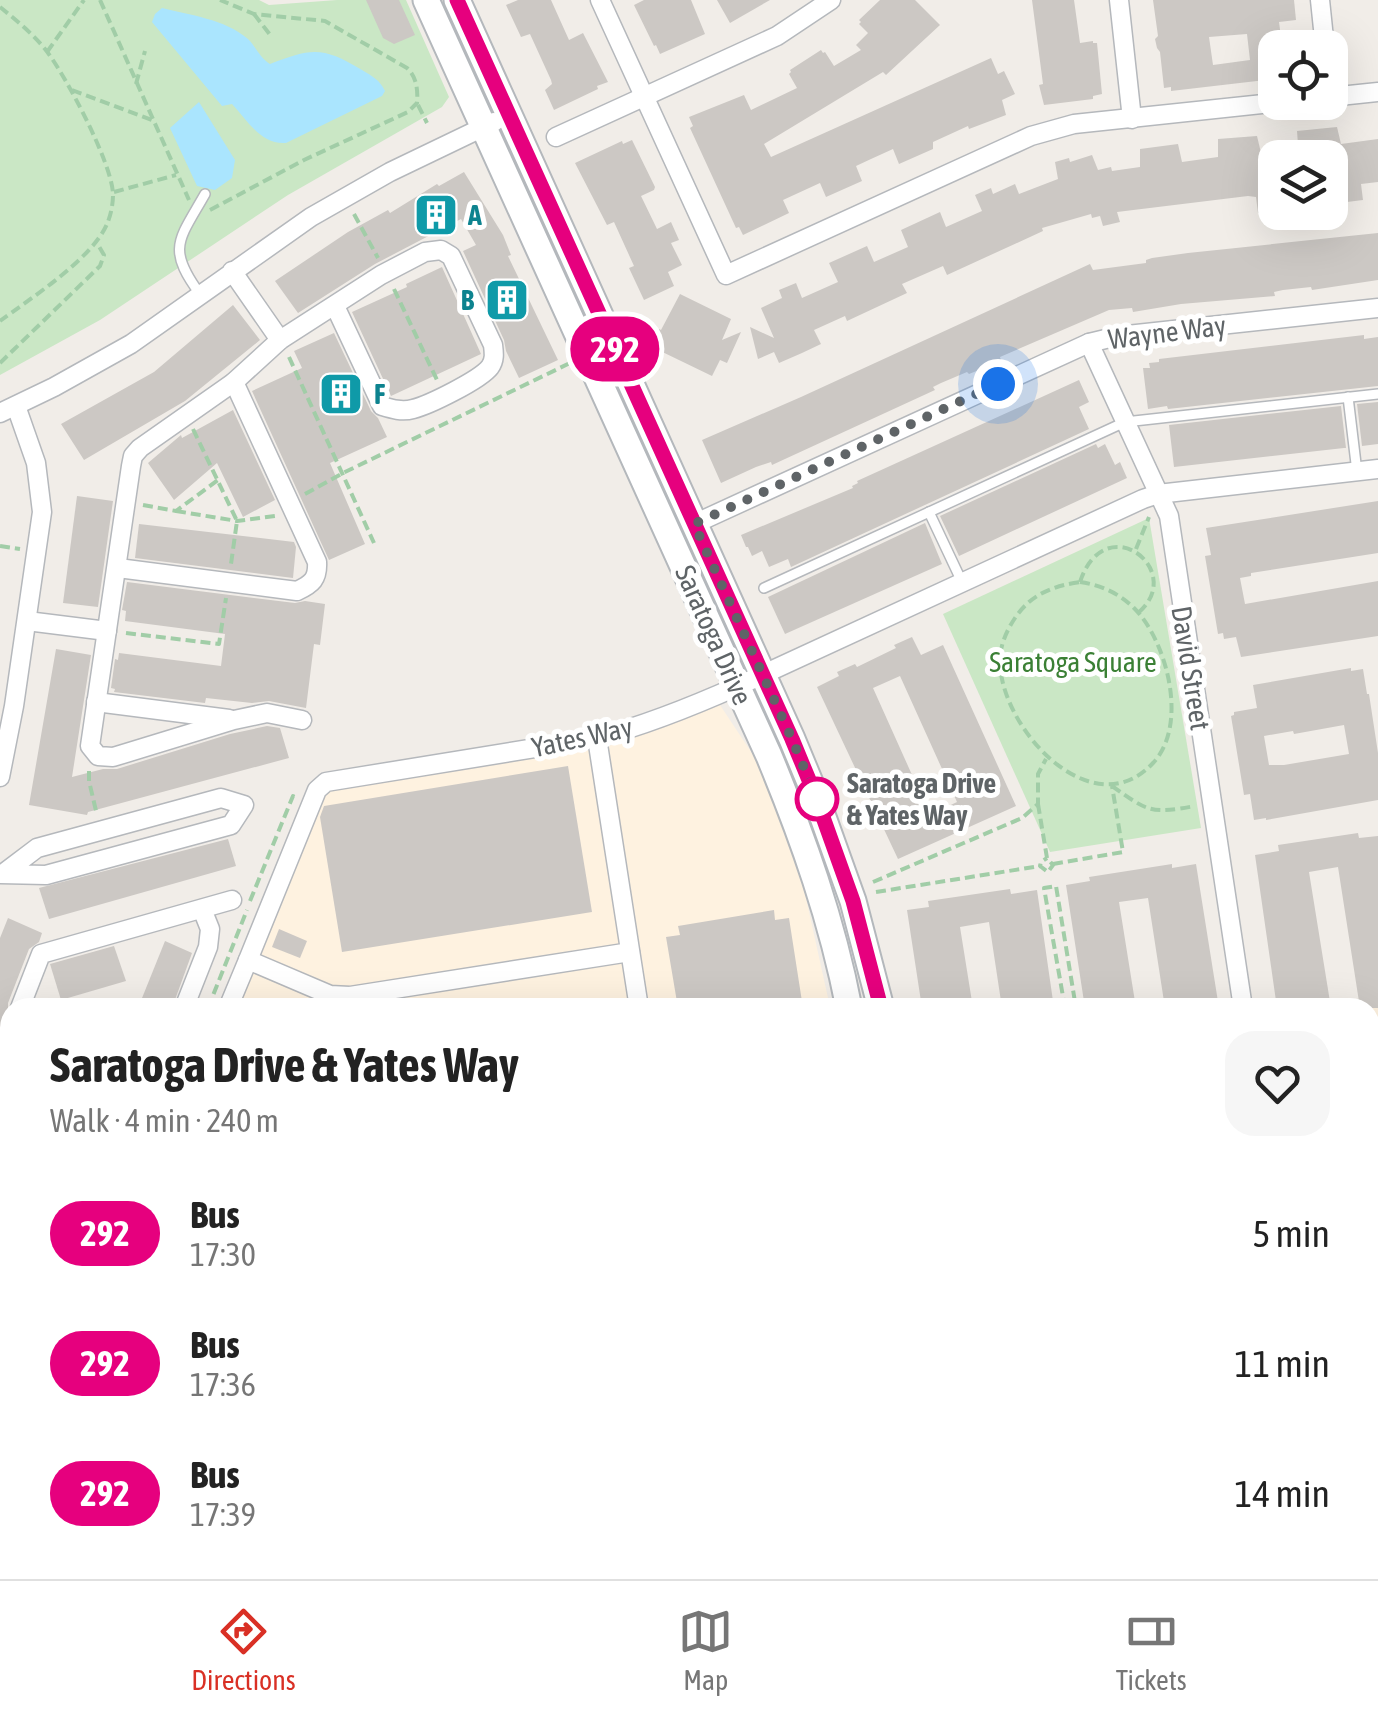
<!DOCTYPE html>
<meta charset="utf-8">
<style>
body{margin:0;font-family:"Asap Condensed",sans-serif;background:#f6f6f6;color:#222;height:100vh;display:flex;flex-direction:column;font-size:38px;white-space:nowrap}
*{box-sizing:border-box;margin:0}
p{font-size:32px;color:#767676}
.icon{flex:none;width:55px;height:55px;fill:none;stroke:currentColor;stroke-width:2;stroke-linecap:round;stroke-linejoin:round}
.map{position:relative;flex:1;overflow:hidden}
.details{position:absolute;left:0px;top:998px;width:1380px;height:582px;display:flex;flex-direction:column;background:#fff;border-radius:30px 30px 0 0;box-shadow:0 10px 40px #0002}
.details>*{flex:none}
.badge{padding:0 20px;border-radius:32px;font-size:35px;line-height:65px}
.fabs{position:absolute;left:1258px;top:30px;display:grid;gap:20px}
.fabs a{display:grid;place-items:center;width:90px;height:90px;border-radius:20px;background:#fff;box-shadow:0 10px 40px #0002;font-size:50px}
.you{position:absolute;width:50px;height:50px;margin:-25px;border:8px solid #fff;border-radius:50%;background:#1a73e8;box-shadow:0 0 0 15px #1a73e833}
.map>.badge{position:absolute;translate:-50% -50%;box-shadow:0 0 0 5px #fff}
.round{display:grid;place-items:center;flex:none;width:105px;height:105px;border-radius:30px;background:#f6f6f6}
.summary{display:flex;align-items:center;justify-content:space-between;height:170px;padding:0 50px}
h1{font-size:48px;font-weight:700;line-height:75px}
ul{padding:0;list-style:none}
li{display:flex;align-items:center;gap:30px;height:130px;padding:0 50px}
li div{flex:1}
li b{display:block;font-size:38px}
li em{font-style:normal}
li .badge{min-width:110px;font-weight:700;text-align:center}
.dock{display:flex;justify-content:space-around;align-items:center;height:140px;border-top:2px solid #e0e0e0;background:#fff;font-size:28px;color:#767676}
.dock a{display:grid;justify-items:center;gap:5px}
.dock .current{color:#d93025}
.map>svg:first-child{display:block}
.commercial{fill:#fef2e0}
.green{fill:#cae7c5}
.water{fill:#aae5fe}
.lines{fill:none;stroke-linecap:round;stroke-linejoin:round}
.stream{stroke:#aae5fe;stroke-width:5}
.building{fill:#ccc8c4;fill-rule:evenodd}
.lane-casing{stroke:#b5b8bc;stroke-width:12}
.street-casing{stroke:#b5b8bc;stroke-width:21}
.secondary-casing{stroke:#b4b8bc;stroke-width:29}
.highway-casing{stroke:#f58803;stroke-width:36}
.path{stroke:#a1cda7;stroke-width:4;stroke-dasharray:10 5;stroke-linecap:butt}
.lane{stroke:#fff;stroke-width:9}
.street{stroke:#fff;stroke-width:18}
.secondary{stroke:#fff;stroke-width:25}
.highway{stroke:#fcd394;stroke-width:32}
.line-casing{stroke:#fff;stroke-width:22}
.line{stroke:#e6007e;stroke-width:15}
.walk{stroke:#5f6467;stroke-width:10;stroke-dasharray:0 18}
.stop-dot{fill:#fff;stroke:#e6007e;stroke-width:5}
.labels{text-anchor:middle;dominant-baseline:central;stroke-width:10;stroke-linejoin:round;paint-order:stroke}
.culture-label{font-size:28px;font-weight:bold;fill:#0d838f;stroke:#fff;text-anchor:start}
.street-label{font-size:28px;fill:#5f6467;stroke:#fff}
.park-label{font-size:28px;fill:#3b8035;stroke:#fff}
.stop-label{font-size:28px;font-weight:bold;fill:#5f6467;stroke:#fff;text-anchor:start}
</style>
<div class="map">
<svg width="1378" height="1579" viewBox="0 0 1378 1579">
<rect width="100%" height="100%" fill="#f1ede8"/>
<g class="commercial">
<path d="M 718,702 L 785,803 L 830,1007 L 238,1008 L 325,791 Z"/>
<path d="M 1378,1000 L 1378,1423 L 1370,1424 L 1370,1008 L 1326,1008 Z"/>
<path d="M 323,1570 L 754,1570 L 744,1579 L 319,1579 L 318,1574 Z"/>
</g>
<g class="green">
<path d="M 0,0 L 259,0 L 269,5 L 337,0 L 406,0 L 449,97 L 442,107 L 288,195 L 100,320 L 0,375 Z"/>
<path d="M 1149,518 L 1201,828 L 1050,852 L 943,614 Z"/>
</g>
<g class="water">
<path d="M 162,8 C 189,15 225,19 248,39 C 256,47 260,58 270,64 C 311,48 323,46 362,70 C 372,76 380,80 385,91 L 382,96 L 286,143 C 261,145 248,121 232,104 L 222,106 L 152,22 L 155,14 Z"/>
<path d="M 199,102 L 235,160 L 232,178 L 215,190 L 197,186 L 170,128 Z"/>
</g>
<g class="lines">
<path class="stream" d="M 1370,1099 L 1378,1098"/>
</g>
<g class="building">
<path d="M 366,0 L 399,0 L 415,35 L 394,44 L 383,38 Z"/>
<path d="M 518,0 L 551,0 L 569,40 L 583,33 L 608,82 L 597,86 L 598,89 L 554,110 L 545,90 L 552,84 L 551,80 L 530,34 L 521,37 L 506,5 Z"/>
<path d="M 644,0 L 691,0 L 705,34 L 660,54 L 656,45 L 654,46 L 634,5 Z"/>
<path d="M 717,0 L 770,0 L 730,23 Z"/>
<path d="M 880,0 L 915,0 L 940,25 L 886,75 L 883,72 L 764,144 L 771,157 L 991,58 L 998,74 L 1004,71 L 1015,94 L 1002,100 L 1006,115 L 969,129 L 968,126 L 933,142 L 933,149 L 899,164 L 893,149 L 871,159 L 856,166 L 862,181 L 826,197 L 820,183 L 783,200 L 789,213 L 743,235 L 739,227 L 736,228 L 690,128 L 693,126 L 689,117 L 744,95 L 751,110 L 797,88 L 789,74 L 791,72 L 790,70 L 821,50 L 823,53 L 825,52 L 834,66 L 861,50 L 856,45 L 868,33 L 859,24 L 861,22 L 859,20 Z"/>
<path d="M 1032,0 L 1074,0 L 1080,43 L 1093,41 L 1093,43 L 1097,43 L 1102,94 L 1093,96 L 1093,99 L 1044,105 L 1039,85 L 1043,84 Z"/>
<path d="M 1153,0 L 1294,0 L 1296,20 L 1279,22 L 1281,37 L 1275,38 L 1275,79 L 1171,91 L 1171,87 L 1164,88 L 1160,52 L 1157,48 L 1155,39 L 1158,36 ZM 1247,34 L 1250,60 L 1213,65 L 1209,37 Z"/>
<path d="M 1337,127 L 1341,144 L 1378,139 L 1378,182 L 1361,184 L 1363,200 L 1339,203 L 1337,187 L 1330,188 L 1330,158 L 1299,158 L 1297,131 Z"/>
<path d="M 1257,136 L 1261,153 L 1275,152 L 1275,179 L 1271,179 L 1275,211 L 1258,213 L 1256,197 L 1248,196 L 1117,212 L 1120,222 L 1103,226 L 1100,216 L 1092,218 L 1091,214 L 1042,228 L 1043,231 L 947,275 L 943,266 L 902,284 L 907,293 L 847,321 L 845,316 L 814,330 L 821,344 L 802,353 L 779,363 L 774,352 L 758,359 L 750,327 L 774,338 L 761,308 L 782,298 L 779,290 L 796,283 L 802,298 L 838,282 L 829,263 L 867,246 L 874,262 L 908,247 L 901,230 L 940,212 L 946,227 L 982,211 L 975,195 L 991,188 L 993,194 L 1015,184 L 1019,194 L 1058,179 L 1055,162 L 1069,158 L 1070,162 L 1092,155 L 1098,170 L 1111,167 L 1112,171 L 1140,167 L 1140,149 L 1178,144 L 1182,162 L 1218,157 L 1218,139 Z"/>
<path d="M 632,140 L 655,187 L 654,190 L 641,196 L 657,229 L 671,222 L 679,240 L 671,243 L 682,265 L 668,272 L 674,286 L 644,300 L 629,268 L 634,266 L 614,222 L 607,225 L 575,163 L 622,141 L 623,144 Z"/>
<path d="M 464,172 L 503,235 L 511,255 L 508,256 L 558,360 L 519,378 L 506,351 L 504,340 L 463,251 L 476,245 L 461,219 L 375,264 L 298,313 L 275,281 L 348,232 L 388,210 L 390,213 L 437,184 L 439,186 Z"/>
<path d="M 1378,233 L 1378,280 L 1312,290 L 1311,287 L 1283,290 L 1274,292 L 1275,296 L 1181,304 L 1133,312 L 1132,308 L 1109,310 L 1000,357 L 1001,360 L 984,368 L 969,374 L 967,372 L 941,383 L 933,387 L 935,390 L 785,459 L 772,465 L 771,462 L 756,467 L 721,483 L 702,440 L 801,397 L 1090,264 L 1093,270 L 1146,263 L 1146,260 L 1152,258 L 1188,253 Z"/>
<path d="M 442,267 L 481,354 L 391,396 L 352,312 L 407,287 L 406,284 Z"/>
<path d="M 680,294 L 731,319 L 722,340 L 741,332 L 727,363 L 720,360 L 712,376 L 650,346 L 659,329 L 661,330 Z"/>
<path d="M 233,305 L 260,340 L 185,401 L 84,460 L 61,424 L 154,372 Z"/>
<path d="M 334,333 L 371,411 L 378,418 L 387,437 L 330,463 L 365,544 L 329,560 L 252,391 L 302,368 L 294,351 Z"/>
<path d="M 1364,335 L 1364,339 L 1378,337 L 1378,386 L 1168,409 L 1167,406 L 1148,409 L 1143,368 L 1150,368 L 1149,363 L 1159,362 L 1159,359 Z"/>
<path d="M 1079,380 L 1089,402 L 1079,407 L 1089,429 L 791,567 L 788,559 L 769,567 L 762,551 L 752,556 L 748,547 L 746,547 L 741,535 L 853,488 L 852,486 L 858,483 L 857,481 Z"/>
<path d="M 1378,402 L 1378,444 L 1362,446 L 1357,404 Z"/>
<path d="M 1341,406 L 1346,448 L 1344,448 L 1174,467 L 1169,425 Z"/>
<path d="M 233,410 L 275,500 L 243,517 L 217,463 L 174,500 L 148,463 L 181,435 L 182,438 Z"/>
<path d="M 1096,444 L 1098,448 L 1105,444 L 1115,465 L 1120,462 L 1127,478 L 959,556 L 940,516 Z"/>
<path d="M 77,496 L 113,501 L 98,607 L 63,603 Z"/>
<path d="M 1378,501 L 1378,553 L 1251,573 L 1251,576 L 1240,578 L 1245,604 L 1378,581 L 1378,636 L 1241,657 L 1236,637 L 1224,639 L 1223,633 L 1218,634 L 1205,556 L 1211,555 L 1206,528 Z"/>
<path d="M 925,523 L 942,564 L 785,634 L 768,597 Z"/>
<path d="M 139,524 L 294,542 L 296,547 L 293,578 L 135,558 Z"/>
<path d="M 127,582 L 295,603 L 305,601 L 325,604 L 320,645 L 314,644 L 306,708 L 269,701 L 252,703 L 206,698 L 205,703 L 114,692 L 115,689 L 111,688 L 115,659 L 118,660 L 119,653 L 221,666 L 225,634 L 125,621 L 126,611 L 122,610 Z"/>
<path d="M 912,637 L 921,655 L 943,645 L 1016,806 L 898,859 L 817,687 L 839,676 L 837,672 L 855,664 L 857,667 L 896,648 L 894,645 ZM 900,676 L 957,802 L 930,815 L 873,688 Z"/>
<path d="M 56,649 L 91,655 L 72,777 L 103,769 L 117,769 L 230,734 L 267,726 L 280,728 L 289,758 L 88,812 L 87,815 L 29,805 Z"/>
<path d="M 1351,668 L 1351,671 L 1363,669 L 1367,694 L 1369,694 L 1378,753 L 1378,800 L 1266,820 L 1266,818 L 1254,820 L 1250,794 L 1244,795 L 1231,716 L 1234,715 L 1234,712 L 1257,708 L 1253,685 ZM 1344,725 L 1349,754 L 1284,765 L 1269,765 L 1264,736 L 1293,731 L 1294,734 Z"/>
<path d="M 568,766 L 592,912 L 342,952 L 320,817 L 324,806 Z"/>
<path d="M 1358,833 L 1359,838 L 1378,836 L 1378,1008 L 1360,1008 L 1338,867 L 1309,872 L 1331,1008 L 1277,1008 L 1255,855 L 1279,851 L 1278,845 Z"/>
<path d="M 228,839 L 236,866 L 49,919 L 39,888 Z"/>
<path d="M 1172,864 L 1172,868 L 1196,864 L 1219,1008 L 1165,1008 L 1148,898 L 1119,902 L 1136,1008 L 1085,1008 L 1066,885 L 1090,881 L 1089,877 Z"/>
<path d="M 1010,889 L 1011,894 L 1037,890 L 1054,1008 L 1002,1008 L 989,922 L 960,927 L 973,1008 L 922,1008 L 907,910 L 929,907 L 928,901 Z"/>
<path d="M 774,910 L 775,920 L 789,918 L 803,1008 L 678,1008 L 666,937 L 680,935 L 678,926 Z"/>
<path d="M 8,918 L 42,933 L 39,942 L 29,949 L 8,1003 L 8,1012 L 4,1024 L 0,1028 L 0,938 Z"/>
<path d="M 279,929 L 307,941 L 300,958 L 272,947 Z"/>
<path d="M 165,941 L 192,953 L 172,1008 L 138,1008 Z"/>
<path d="M 114,946 L 126,981 L 61,1000 L 50,964 Z"/>
</g>
<g class="lines">
<defs>
<g id="lane">
<path d="M 200,294 C 166,248 179,240 205,194"/>
<path d="M 1348,397 L 1357,472"/>
<path d="M 929,512 L 962,582"/>
<path d="M 764,588 L 1125,422 L 1378,394"/>
<path d="M 1315,1570 L 1316,1575"/>
<path d="M 45,1579 L 52,1570"/>
</g>
<g id="street">
<path d="M 600,0 L 726,275 L 1031,136 L 1074,124 L 1281,102"/>
<path d="M 1119,0 L 1132,119"/>
<path d="M 1320,0 L 1325,48"/>
<path d="M 1330,97 L 1378,92"/>
<path d="M 556,137 L 777,36 L 831,0"/>
<path d="M 232,271 L 280,340"/>
<path d="M 1089,343 L 1169,516 L 1243,1008"/>
<path d="M 0,413 L 54,387 L 131,344 L 311,217 L 390,172 L 494,122"/>
<path d="M 694,524 L 1089,343 L 1118,336 L 1378,308"/>
<path d="M 118,568 L 297,591 C 312,584 318,579 317,562 L 234,382"/>
<path d="M 27,621 L 107,631"/>
<path d="M 96,702 L 229,719"/>
<path d="M 302,720 L 267,713 L 234,720 L 113,757 L 98,756 L 90,746 L 131,466 L 133,456 L 140,448 L 234,382 L 280,340 L 381,275 L 425,252 L 441,250 L 451,256 L 493,345 C 494,353 495,360 490,367 C 480,380 429,405 413,409 C 402,412 392,409 382,406 L 335,306"/>
<path d="M 597,738 L 639,1008"/>
<path d="M 0,777 L 14,706 L 42,512 L 36,463 L 16,406"/>
<path d="M 0,874 L 46,875 L 231,825 L 244,805 L 221,798 L 37,848 L 4,873"/>
<path d="M 630,952 L 350,996 L 330,995 L 248,960 L 317,790 L 326,782 L 597,738 C 646,725 691,707 738,686 L 1143,499 L 1158,494 L 1378,469"/>
<path d="M 20,1008 L 41,954 L 232,900"/>
<path d="M 184,1008 L 208,947 L 210,929 L 202,909"/>
<path d="M 228,1008 L 248,960"/>
<path d="M 0,1061 L 10,1035"/>
<path d="M 1370,1064 L 1378,1063"/>
<path d="M 1370,1138 L 1378,1137"/>
<path d="M 0,1189 L 10,1193"/>
<path d="M 0,1223 L 10,1221"/>
<path d="M 0,1433 L 10,1410"/>
<path d="M 298,1570 L 304,1579"/>
<path d="M 759,1579 L 767,1570"/>
<path d="M 818,1579 L 837,1570"/>
</g>
<g id="secondary">
<path d="M 426,0 L 769,756 C 803,838 832,920 849,1008"/>
<path d="M 457,0 L 792,739 L 814,792 L 853,901 L 881,1008"/>
<path d="M 934,1579 L 934,1570"/>
<path d="M 972,1579 L 972,1570"/>
</g>
<g id="highway">
<path d="M 1370,1448 L 1378,1447"/>
<path d="M 1370,1485 L 1378,1484"/>
</g>
</defs>
<use href="#lane" class="lane-casing"/>
<use href="#street" class="street-casing"/>
<use href="#secondary" class="secondary-casing"/>
<use href="#highway" class="highway-casing"/>
<g class="path">
<path d="M 100,0 L 189,200"/>
<path d="M 0,7 C 16,20 32,33 45,49 C 65,74 112,163 113,194 C 113,204 111,215 107,224 C 92,259 31,298 0,321"/>
<path d="M 254,14 L 271,36"/>
<path d="M 47,52 L 84,0"/>
<path d="M 136,84 L 145,51"/>
<path d="M 72,90 L 152,120"/>
<path d="M 418,105 L 427,123"/>
<path d="M 114,192 L 176,175"/>
<path d="M 210,210 L 304,160 L 408,112 L 417,103 C 418,91 417,77 407,68 L 325,21 L 254,14 L 220,0"/>
<path d="M 354,214 L 378,258"/>
<path d="M 394,289 L 437,380"/>
<path d="M 289,357 L 374,543"/>
<path d="M 0,363 L 100,266 L 104,255 L 97,243"/>
<path d="M 193,429 L 237,521 L 231,564"/>
<path d="M 305,494 L 343,473 L 570,363"/>
<path d="M 143,505 L 176,511 L 218,480"/>
<path d="M 176,511 L 237,521 L 275,516"/>
<path d="M 0,546 L 20,549"/>
<path d="M 1136,549 L 1149,517"/>
<path d="M 1080,582 C 1100,585 1119,593 1134,608 C 1167,641 1189,725 1153,763 C 1092,829 999,727 1000,660 C 1000,645 1007,630 1015,618 C 1031,594 1053,586 1080,582 Z"/>
<path d="M 1080,582 C 1105,506 1188,571 1138,613"/>
<path d="M 126,633 L 219,644 L 226,598"/>
<path d="M 89,771 L 89,781 L 97,815"/>
<path d="M 1112,786 C 1149,812 1150,814 1195,806"/>
<path d="M 1038,804 L 1047,858 L 1053,865 L 1048,872 L 1040,866 L 1041,862 L 1047,858"/>
<path d="M 1053,864 L 1123,852 L 1112,786"/>
<path d="M 873,882 L 1022,818 L 1038,804 L 1038,774 L 1046,759"/>
<path d="M 876,892 L 1040,866"/>
<path d="M 250,901 L 293,796 L 295,797"/>
<path d="M 208,1008 L 247,910"/>
<path d="M 1065,1008 L 1044,888 L 1056,886 L 1076,1008"/>
<path d="M 0,1115 L 10,1119"/>
<path d="M 0,1292 L 10,1290"/>
<path d="M 0,1338 L 10,1336"/>
<path d="M 0,1518 L 10,1492"/>
<path d="M 152,1579 L 163,1570"/>
</g>
<use href="#lane" class="lane"/>
<use href="#street" class="street"/>
<use href="#secondary" class="secondary"/>
<use href="#highway" class="highway"/>
</g>
<g class="lines">
<defs>
<path id="line" d="M 457,0 L 792,739 L 814,792 L 853,901 L 881,1008"/>
</defs>
<use href="#line" class="line-casing"/>
<use href="#line" class="line"/>
<path class="walk" d="M 817,799 L 792,739 L 694,524 L 998,384"/>
</g>
<defs>
<symbol id="building-square" viewBox="-11 -11 22 22"><rect x="-9" y="-9" width="18" height="18" rx="4" fill="#0f9aa8" stroke="#fff"/><path d="M-4-6H4V6H1V3H-1V6H-4ZM-2.5-4.3h1.7v1.8h-1.7ZM.8-4.3h1.7v1.8H.8ZM-2.5-1h1.7V.8h-1.7ZM.8-1h1.7V.8H.8Z" fill="#fff"/></symbol>
</defs>
<g fill-rule="evenodd">
<use href="#building-square" x="411" y="190" width="50" height="50"/>
<use href="#building-square" x="482" y="275" width="50" height="50"/>
<use href="#building-square" x="316" y="369" width="50" height="50"/>
</g>
<circle class="stop-dot" cx="817" cy="799" r="20"/>
<g class="labels">
<g class="culture-label">
<text x="468" y="215">A</text>
<text x="474" y="300" text-anchor="end">B</text>
<text x="374" y="394">F</text>
</g>
<g class="street-label">
<text transform="translate(1167 332) rotate(-7)">Wayne Way</text>
<text transform="translate(714 635) rotate(66)">Saratoga Drive</text>
<text transform="translate(1191 668) rotate(81)">David Street</text>
<text transform="translate(582 737) rotate(-12)">Yates Way</text>
</g>
<g class="park-label">
<text x="1073" y="662">Saratoga Square</text>
</g>
<g class="stop-label">
<text x="847" y="783">Saratoga Drive<tspan x="847" dy="32">&amp; Yates Way</tspan></text>
</g>
</g>
</svg>
<div class="fabs">
<a><svg class="icon" aria-label="locate" viewBox="0 0 24 24"><circle cx="12" cy="12" r="6"/><path d="M12 2v4M12 18v4M2 12h4M18 12h4"/></svg></a>
<a><svg class="icon" aria-label="layers" viewBox="0 0 24 24"><path d="M12 4l9 5-9 5-9-5zM3 14l9 5 9-5"/></svg></a>
</div>
<div class="you" style="left:998px;top:384px"></div>
<b class="badge" style="left:615px;top:349px;background:#e6007e;color:#fff">292</b>
<section class="details">
<div class="summary"><div><h1>Saratoga Drive &amp; Yates Way</h1><p>Walk · 4 min · 240 m</p></div><a class="round"><svg class="icon" aria-label="heart" viewBox="0 0 24 24"><path d="M12 20l-8-8c-3-5 5-10 8-4 3-6 11-1 8 4z"/></svg></a></div>
<ul>
<li><span class="badge" style="background:#e6007e;color:#fff">292</span><div><b>Bus</b><p>17:30</p></div><em>5 min</em></li>
<li><span class="badge" style="background:#e6007e;color:#fff">292</span><div><b>Bus</b><p>17:36</p></div><em>11 min</em></li>
<li><span class="badge" style="background:#e6007e;color:#fff">292</span><div><b>Bus</b><p>17:39</p></div><em>14 min</em></li>
</ul>
</section>
</div>
<nav class="dock">
<a class="current"><svg class="icon" aria-label="directions" viewBox="0 0 24 24"><path d="M12 3l9 9-9 9-9-9zM9 14v-3h6M13 9l2 2-2 2"/></svg>Directions</a>
<a><svg class="icon" aria-label="map" viewBox="0 0 24 24"><path d="M3 6l6-2 6 2 6-2v14l-6 2-6-2-6 2zM9 4v14M15 6v14"/></svg>Map</a>
<a><svg class="icon" aria-label="tickets" viewBox="0 0 24 24"><path d="M3 7h18v10H3zM15 7v10"/></svg>Tickets</a>
</nav>
